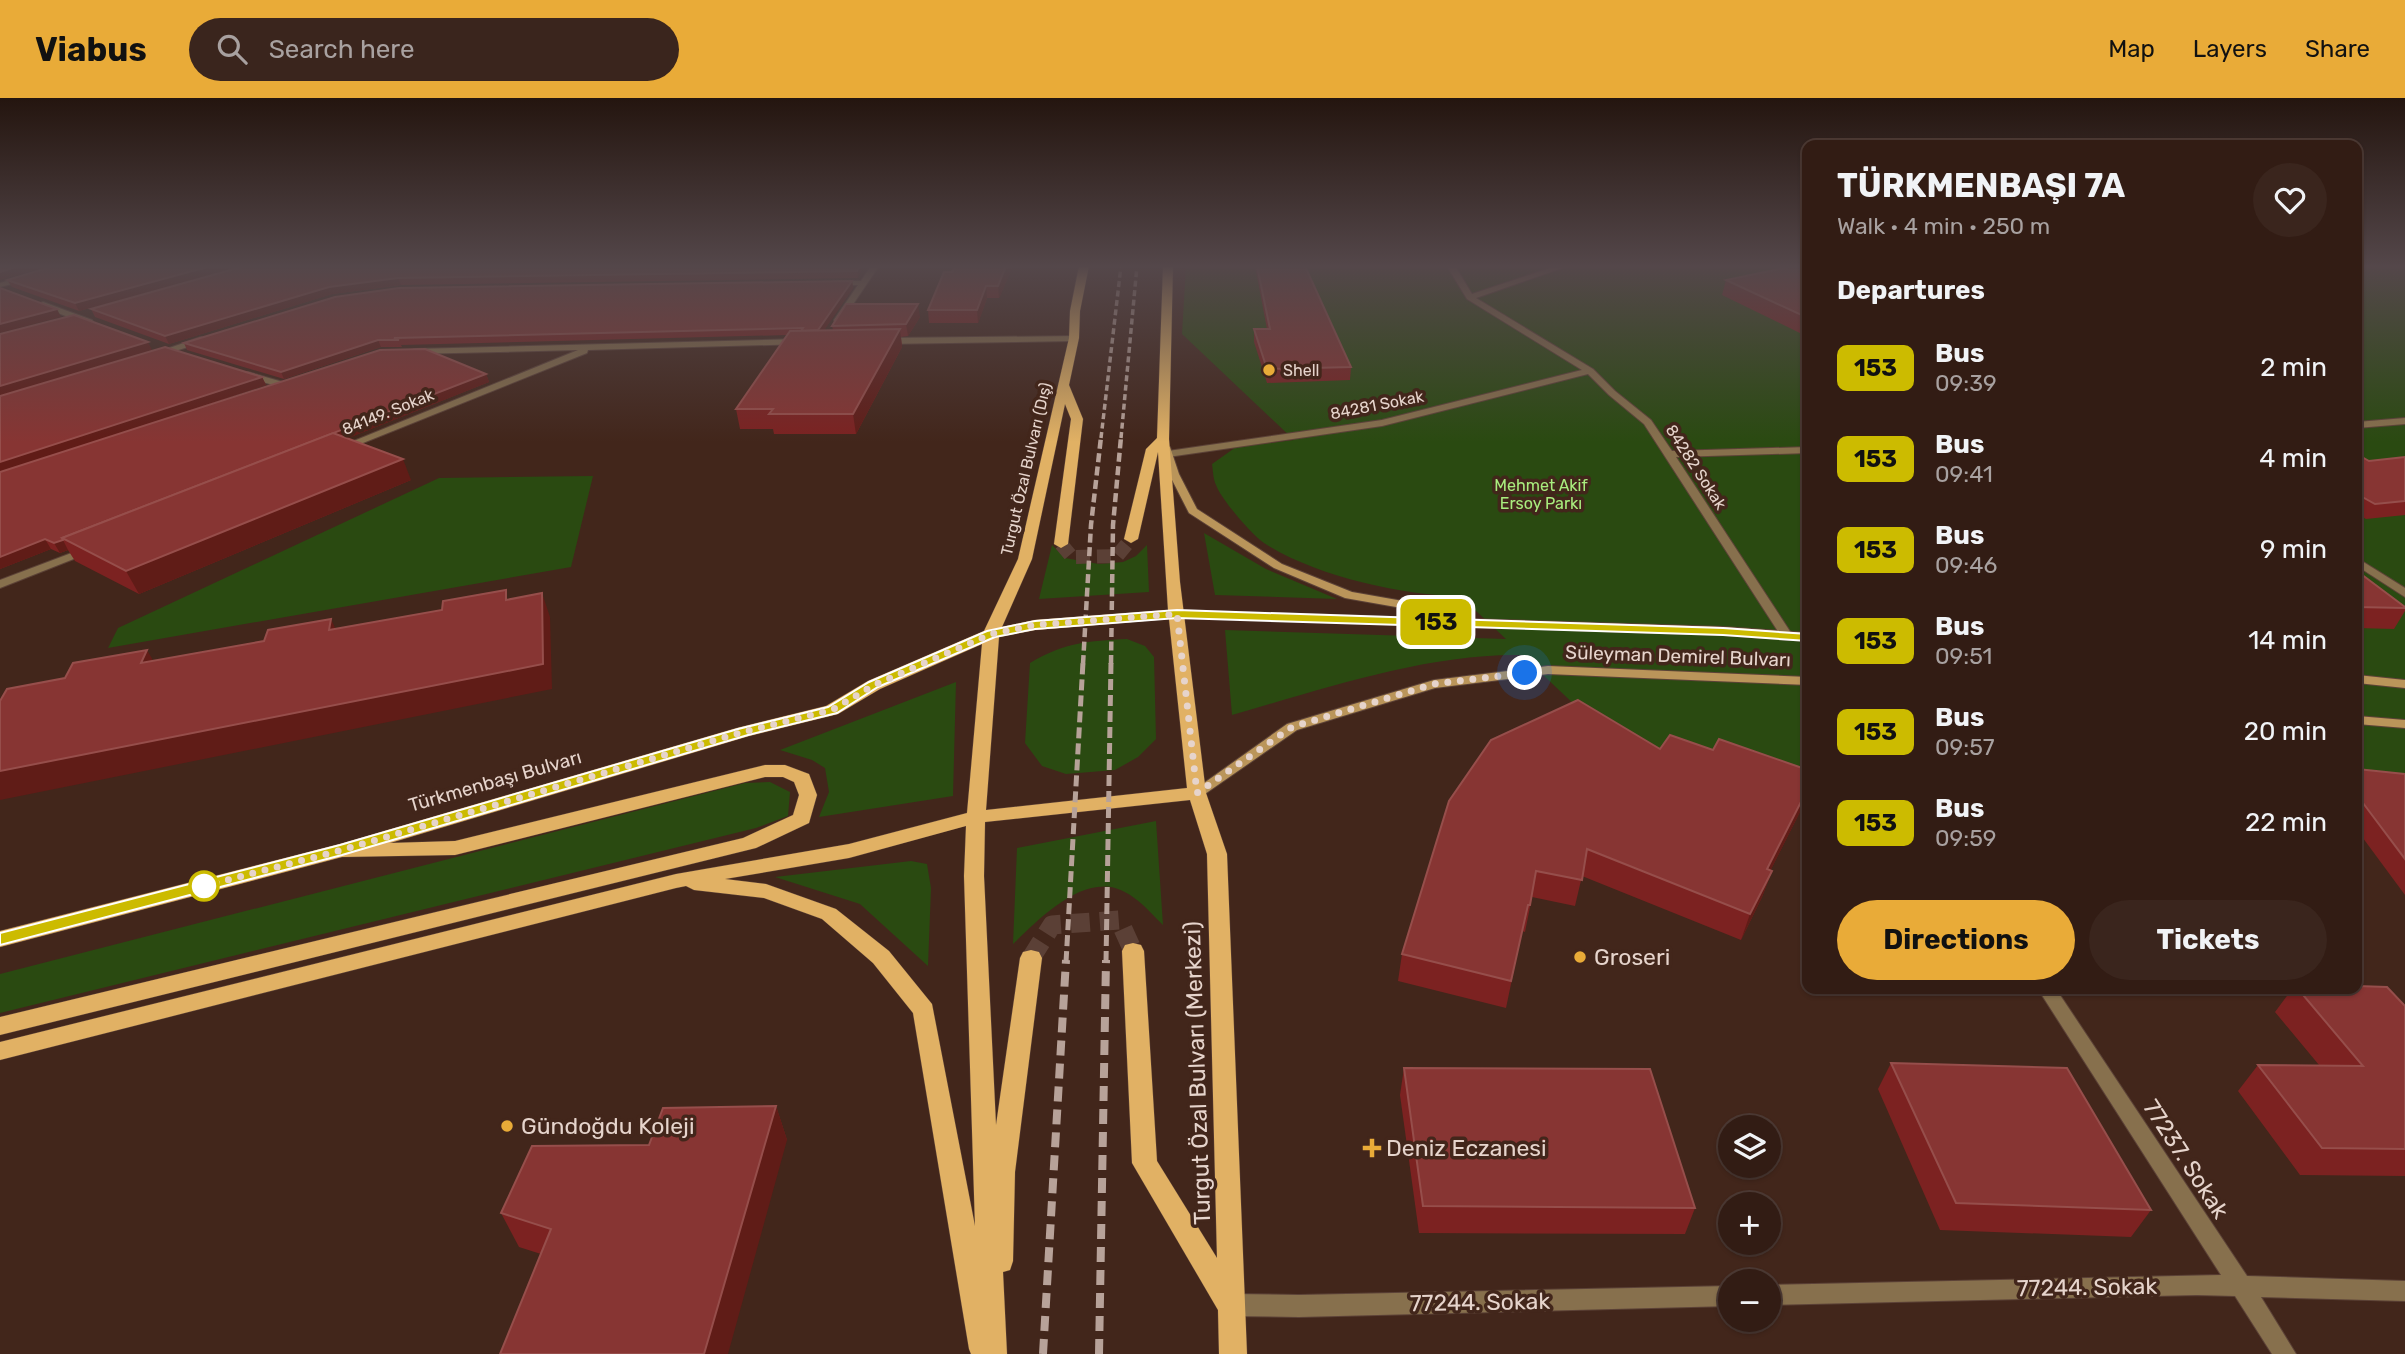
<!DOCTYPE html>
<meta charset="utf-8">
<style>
body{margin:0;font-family:Rubik,sans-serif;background:#3a251d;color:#f1f3f6;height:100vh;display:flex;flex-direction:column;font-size:26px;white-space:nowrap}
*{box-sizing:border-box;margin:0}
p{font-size:23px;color:#a8a1a0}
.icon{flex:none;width:38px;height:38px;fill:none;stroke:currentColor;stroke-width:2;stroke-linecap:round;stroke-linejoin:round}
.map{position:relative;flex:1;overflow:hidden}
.panel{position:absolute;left:1802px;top:42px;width:560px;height:854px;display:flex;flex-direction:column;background:#321c14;border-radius:14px;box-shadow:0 2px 5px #0004,0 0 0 2px #4d3a34}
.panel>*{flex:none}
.badge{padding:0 14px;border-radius:10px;font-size:24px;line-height:46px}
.tools{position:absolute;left:1718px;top:1017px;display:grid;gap:14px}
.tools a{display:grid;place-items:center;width:63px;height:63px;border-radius:50%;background:#321c14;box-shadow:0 2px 5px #0004,0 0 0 2px #4d3a34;font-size:35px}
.you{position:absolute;width:35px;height:35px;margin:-18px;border:5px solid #fff;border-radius:50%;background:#1a73e8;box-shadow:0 0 0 10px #1a73e833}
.map>.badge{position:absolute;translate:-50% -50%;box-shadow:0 0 0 4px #fff}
h2{padding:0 35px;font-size:26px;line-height:63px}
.round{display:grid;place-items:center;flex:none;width:74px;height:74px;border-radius:37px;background:#3a251d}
.headline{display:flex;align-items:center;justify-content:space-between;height:119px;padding:0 35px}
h1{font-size:33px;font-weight:700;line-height:52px}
.action{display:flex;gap:14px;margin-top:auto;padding:14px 35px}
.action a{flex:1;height:80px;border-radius:42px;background:#e9ab38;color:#111;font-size:28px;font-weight:700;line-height:80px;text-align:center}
.action a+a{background:#3a251d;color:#f1f3f6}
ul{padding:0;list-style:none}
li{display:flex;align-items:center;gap:21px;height:91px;padding:0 35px}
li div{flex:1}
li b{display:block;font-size:26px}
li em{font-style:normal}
li .badge{min-width:77px;font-weight:700;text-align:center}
header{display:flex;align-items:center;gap:42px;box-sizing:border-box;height:98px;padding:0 35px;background:#e9ab38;color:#111}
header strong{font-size:33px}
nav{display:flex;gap:38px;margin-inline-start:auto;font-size:24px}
.search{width:490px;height:63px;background:#3a251d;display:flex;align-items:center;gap:18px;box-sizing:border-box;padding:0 24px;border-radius:38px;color:#a8a1a0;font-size:26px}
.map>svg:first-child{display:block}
.green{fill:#2a4a11}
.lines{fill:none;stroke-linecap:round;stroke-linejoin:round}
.primary-tunnel-far1{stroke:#5b4036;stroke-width:14;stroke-dasharray:14 7;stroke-linecap:butt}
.primary-tunnel{stroke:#5b4036;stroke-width:19;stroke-dasharray:19 10;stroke-linecap:butt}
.minor-casing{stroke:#5c4237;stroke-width:2}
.secondary-casing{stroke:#5c4237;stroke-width:2}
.primary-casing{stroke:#5c4237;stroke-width:1}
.minor{fill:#87704d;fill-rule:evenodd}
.secondary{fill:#ba955a;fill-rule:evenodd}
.primary{fill:#e1b164;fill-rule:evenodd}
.rail-far3{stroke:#b7a299;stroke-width:3.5;stroke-dasharray:6 3.5;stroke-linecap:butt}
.rail-far2{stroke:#b7a299;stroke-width:4.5;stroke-dasharray:9 4.5;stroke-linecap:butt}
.rail-far1{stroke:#b7a299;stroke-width:5;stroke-dasharray:11 5;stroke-linecap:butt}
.rail{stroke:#b7a299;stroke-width:8;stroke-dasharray:15 8;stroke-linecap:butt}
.wall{fill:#7c2221}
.shaded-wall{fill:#601c17}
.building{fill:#873533;stroke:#964e4b;stroke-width:2}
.line{fill:#cb0;stroke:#fff;stroke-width:2}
.walk{stroke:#e6d4cc;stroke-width:7;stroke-dasharray:0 12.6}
.poi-dot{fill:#e9ab38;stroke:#42261b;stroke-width:2.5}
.stop-dot{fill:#fff;stroke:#cb0;stroke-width:3.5}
.labels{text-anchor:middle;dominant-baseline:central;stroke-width:7;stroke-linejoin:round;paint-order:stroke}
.far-poi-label{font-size:16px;fill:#e6d4cc;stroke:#42261b;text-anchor:start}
.far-street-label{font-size:16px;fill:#e6d4cc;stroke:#42261b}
.far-park-label{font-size:16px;fill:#a9ed7e;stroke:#42261b}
.street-label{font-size:19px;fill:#e6d4cc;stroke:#42261b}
.near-poi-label{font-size:23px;fill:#e6d4cc;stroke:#42261b;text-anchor:start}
.near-street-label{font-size:23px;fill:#e6d4cc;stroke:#42261b}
</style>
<header>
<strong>Viabus</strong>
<div class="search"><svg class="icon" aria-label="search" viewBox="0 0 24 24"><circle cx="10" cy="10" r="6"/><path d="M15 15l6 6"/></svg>Search here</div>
<nav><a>Map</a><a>Layers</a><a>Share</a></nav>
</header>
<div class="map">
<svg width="2405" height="1256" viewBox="0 0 2405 1256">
<rect width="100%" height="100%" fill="#42261b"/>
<g class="green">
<path d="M 1186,168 L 1808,168 L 1808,682 L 1650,678 L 1522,557 C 1428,555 1323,591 1232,617 L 1225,532 L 1506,541 L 1460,498 C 1403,498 1312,477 1264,445 C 1251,436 1221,401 1216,387 C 1213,381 1213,372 1212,366 L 1236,349 L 1294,342 L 1182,236 Z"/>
<path d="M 2357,168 L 2405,168 L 2405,698 L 2357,697 Z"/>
<path d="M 593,378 L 571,469 L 108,550 L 118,530 L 439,380 Z"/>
<path d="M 1204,435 L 1266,471 L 1337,501 L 1215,497 Z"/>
<path d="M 1052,447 L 1065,460 L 1099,466 L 1123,464 L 1136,458 L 1147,447 L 1149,494 L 1039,501 Z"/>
<path d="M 1127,541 L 1145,548 L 1154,559 L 1156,641 L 1138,659 L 1115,672 L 1066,676 L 1042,668 L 1025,645 L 1030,565 C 1065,544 1088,543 1127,541 Z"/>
<path d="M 956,584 L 953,698 L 819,719 L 829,694 L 825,670 L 812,662 L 780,652 Z"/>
<path d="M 770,684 L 790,694 L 788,718 L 756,730 L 0,915 L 0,876 L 745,685 Z"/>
<path d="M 1156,723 L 1163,827 C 1149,813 1135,796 1115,790 C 1078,780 1037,823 1013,846 L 1017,750 Z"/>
<path d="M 911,763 L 927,766 L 931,790 L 928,868 L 860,806 L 775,779 Z"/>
</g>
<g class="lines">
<path class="primary-tunnel-far1" d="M 1061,446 L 1072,459 L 1117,458 L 1131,441"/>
<path class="primary-tunnel" d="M 1031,860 L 1052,827 L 1119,822 L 1133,853"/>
<defs>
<g id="minor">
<path d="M 871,168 L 879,168 L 841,224 L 835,224 L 834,222 L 858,187 L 834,187 L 830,185 L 834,183 L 861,183 Z"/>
<path d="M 1447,168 L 1455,168 L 1472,196 L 1556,168 L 1568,168 L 1476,200 L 1593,271 L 1615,293 L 1651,322 L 1672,353 L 1808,349 L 1808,355 L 1676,359 L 1793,538 L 1792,541 L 1782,541 L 1781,538 L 1644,326 L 1609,297 L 1588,276 L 1382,328 L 1168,359 L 1163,356 L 1168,353 L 1382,322 L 1582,272 L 1467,201 Z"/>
<path d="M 1775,168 L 1786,168 L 1808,178 L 1808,183 Z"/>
<path d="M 25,178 L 29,180 L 28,182 L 0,189 L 0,185 Z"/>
<path d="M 43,204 L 92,222 L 93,224 L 86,226 L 40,208 L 39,206 Z"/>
<path d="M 1077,238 L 1078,240 L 1074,243 L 883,246 L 879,243 L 883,240 Z"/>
<path d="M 201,239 L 204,240 L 204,244 L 153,260 L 149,257 Z"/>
<path d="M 800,241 L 803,242 L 803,246 L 588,252 L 587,255 L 343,353 L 334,351 L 578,252 L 411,256 L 410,254 L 414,251 Z"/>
<path d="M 248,274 L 283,284 L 285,286 L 280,289 L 245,279 L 245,275 Z"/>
<path d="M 2405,320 L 2405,326 L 2357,330 L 2357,324 Z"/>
<path d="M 90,448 L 94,449 L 94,453 L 0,490 L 0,482 Z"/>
<path d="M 2357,460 L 2405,490 L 2405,499 L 2357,468 Z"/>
<path d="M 2038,891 L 2056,891 L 2247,1178 L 2405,1183 L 2405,1203 L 2261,1199 L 2296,1256 L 2272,1256 L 2235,1198 L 2197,1197 L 1769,1207 L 1769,1187 L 2221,1177 Z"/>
<path d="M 1731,1188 L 1731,1208 L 1299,1219 L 1230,1218 L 1222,1214 L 1219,1207 L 1222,1200 L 1230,1196 L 1299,1197 Z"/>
</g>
<g id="secondary">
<path d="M 1165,346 L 1170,349 L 1179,376 L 1197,411 L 1282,466 L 1352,494 L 1471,515 L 1473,518 L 1469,521 L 1723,529 L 1808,535 L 1808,543 L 1723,537 L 1173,519 L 1171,516 L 1177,512 L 1464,521 L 1345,500 L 1274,470 L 1189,415 L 1169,376 L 1160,349 Z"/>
<path d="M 1548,568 L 1808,579 L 1808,587 L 1548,576 L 1435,590 L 1297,632 L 1202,698 L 1197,700 L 1190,695 L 1287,626 L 1434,582 Z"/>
<path d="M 2357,577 L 2405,582 L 2405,590 L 2357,585 Z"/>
<path d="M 2357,618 L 2405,622 L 2405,630 L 2357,626 Z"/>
</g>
<path id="primary" d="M 1079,168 L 1089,168 L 1080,213 L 1079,240 L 1069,287 L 1083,321 L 1068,446 L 1061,450 L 1054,446 L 1071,321 L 1065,306 L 1032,461 L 1002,529 L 1035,522 L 1168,512 L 1158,354 L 1138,441 L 1131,445 L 1124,441 L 1146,351 L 1157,340 L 1163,168 L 1173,168 L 1169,341 L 1180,484 L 1206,695 L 1227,756 L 1247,1256 L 1219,1256 L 1218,1212 L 1132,1065 L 1122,853 L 1125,847 L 1133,845 L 1141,847 L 1144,853 L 1157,1063 L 1217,1160 L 1207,756 L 1190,702 L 985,724 L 984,778 L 996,1027 L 1020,860 L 1023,854 L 1031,852 L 1039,854 L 1042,860 L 1015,1074 L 1013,1163 L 1010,1172 L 1003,1174 L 1007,1256 L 971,1256 L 969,1251 L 913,915 L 873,865 L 822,821 L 764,800 L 694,792 L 686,788 L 676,790 L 0,962 L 0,944 L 676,776 L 849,746 L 967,715 L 982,546 L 880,591 L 838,616 L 749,638 L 390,745 L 455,743 L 765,667 L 785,667 L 809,676 L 817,697 L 809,725 L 756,750 L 0,937 L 0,919 L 743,740 L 793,717 L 799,697 L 794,684 L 783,679 L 765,679 L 455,757 L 342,759 L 0,849 L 0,833 L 340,746 L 737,630 L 826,608 L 868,583 L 984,533 L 1018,461 L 1069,240 L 1070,213 ZM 1169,521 L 1187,690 L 986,712 L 999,539 L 1035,532 ZM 966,728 L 964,778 L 975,1128 L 932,906 L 889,853 L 836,811 L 766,786 L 725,781 L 849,760 Z"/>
</defs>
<use href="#minor" class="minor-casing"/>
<use href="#secondary" class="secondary-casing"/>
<use href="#primary" class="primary-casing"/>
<use href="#minor" class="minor"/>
<use href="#secondary" class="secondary"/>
<use href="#primary" class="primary"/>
<g class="rail-far3">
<path d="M 1101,340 L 1121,168"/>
<path d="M 1121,340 L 1137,168"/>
</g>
<g class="rail-far2">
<path d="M 1083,566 L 1091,427 L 1101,339"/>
<path d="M 1111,566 L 1113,427 L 1121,339"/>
</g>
<g class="rail-far1">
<path d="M 1066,864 L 1083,564"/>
<path d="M 1106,864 L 1111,564"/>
</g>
<g class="rail">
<path d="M 1043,1256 L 1066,862"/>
<path d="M 1099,1256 L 1106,862"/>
</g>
</g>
<g class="wall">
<path d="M 241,168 L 79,213 L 12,189 L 7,182 Z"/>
<path d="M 245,168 L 863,168 L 858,180 L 401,187 L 332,196 L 169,246 L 95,219 L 91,211 Z"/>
<path d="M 1013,168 L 999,200 L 987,200 L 978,225 L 929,225 L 928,212 L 952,174 Z"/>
<path d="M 1255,168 L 1305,168 L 1351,269 L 1350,282 L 1267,285 L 1254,244 L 1254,231 L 1267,231 Z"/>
<path d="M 1808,168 L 1808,239 L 1722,197 L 1726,182 Z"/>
<path d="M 852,183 L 853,190 L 824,232 L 833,232 L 832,228 L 920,219 L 908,238 L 901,239 L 902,249 L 856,336 L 774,336 L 773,331 L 740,331 L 736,311 L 787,237 L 401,247 L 402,249 L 381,249 L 284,281 L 187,252 L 184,245 Z"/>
<path d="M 486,276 L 489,284 L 348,340 L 411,382 L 139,496 L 75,463 L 68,452 L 60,455 L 51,451 L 0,471 L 0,298 L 262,279 L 266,287 L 86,347 Z"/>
<path d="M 2405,359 L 2405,417 L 2366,421 L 2357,416 L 2357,360 L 2369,363 Z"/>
<path d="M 2357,473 L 2405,509 L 2405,513 L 2394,531 L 2357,530 Z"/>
<path d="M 1660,651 L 1713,652 L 1808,672 L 1808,697 L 1807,700 L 1770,773 L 1772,773 L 1762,799 L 1741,842 L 1582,778 L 1575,808 L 1532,799 L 1525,834 L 1522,833 L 1506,910 L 1398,883 L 1402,856 Z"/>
<path d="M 2357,671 L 2405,676 L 2405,797 L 2357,732 Z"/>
<path d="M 2292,891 L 2357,891 L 2405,908 L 2405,1078 L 2300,1077 L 2238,993 L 2258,967 L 2319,967 L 2275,914 Z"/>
<path d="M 1891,965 L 2151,1112 L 2131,1139 L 1940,1132 L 1878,991 Z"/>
<path d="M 1404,970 L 1695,1110 L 1685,1136 L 1419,1135 L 1400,997 Z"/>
<path d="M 776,1008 L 787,1042 L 541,1156 L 519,1149 L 501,1115 L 649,1047 Z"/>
</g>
<g class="shaded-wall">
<path d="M 19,168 L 50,168 L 0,182 L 0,174 Z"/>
<path d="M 211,168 L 241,168 L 79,213 L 75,205 Z"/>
<path d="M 859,168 L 863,168 L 858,180 L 857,173 Z"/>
<path d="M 1006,168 L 1013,168 L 999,200 L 998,188 Z"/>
<path d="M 398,180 L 401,187 L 332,196 L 169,246 L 165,238 L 329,189 Z"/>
<path d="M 852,183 L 853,190 L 819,240 L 817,233 Z"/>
<path d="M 986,188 L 987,200 L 978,225 L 977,212 Z"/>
<path d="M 918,206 L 920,219 L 908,238 L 906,226 Z"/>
<path d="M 57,211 L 61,219 L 0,235 L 0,226 Z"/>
<path d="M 900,231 L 902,249 L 856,336 L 853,316 Z"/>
<path d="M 378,242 L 381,249 L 284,281 L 281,274 Z"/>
<path d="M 148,244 L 152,252 L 0,298 L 0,288 Z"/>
<path d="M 486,276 L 489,284 L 78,448 L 64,441 Z"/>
<path d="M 262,279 L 266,287 L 0,375 L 0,364 Z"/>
<path d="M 403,361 L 411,382 L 139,496 L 126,473 Z"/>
<path d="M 45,441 L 51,451 L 0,471 L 0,459 Z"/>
<path d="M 63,442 L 68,452 L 60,455 L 54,445 Z"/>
<path d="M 542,495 L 550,519 L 552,591 L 0,702 L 0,673 Z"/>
<path d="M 331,521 L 342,545 L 329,532 Z"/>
<path d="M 147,552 L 161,576 L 141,565 Z"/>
<path d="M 1808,690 L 1807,700 L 1758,797 L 1767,771 Z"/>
<path d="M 1772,773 L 1762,799 L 1741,842 L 1750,816 Z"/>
<path d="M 776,1008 L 787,1042 L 728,1256 L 704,1256 Z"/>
</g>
<g class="building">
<path d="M 0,168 L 19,168 L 0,174 Z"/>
<path d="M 54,168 L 211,168 L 75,205 L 7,182 Z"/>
<path d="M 245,168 L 859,168 L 857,173 L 398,180 L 329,189 L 165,238 L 91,211 Z"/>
<path d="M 955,168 L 1006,168 L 998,188 L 986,188 L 977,212 L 928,212 L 944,174 L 952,174 Z"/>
<path d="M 1257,168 L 1305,168 L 1351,269 L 1267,271 L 1254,231 L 1270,231 Z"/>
<path d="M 1794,168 L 1808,168 L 1808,220 L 1726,182 Z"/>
<path d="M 852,183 L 818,232 L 801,233 L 803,230 L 394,240 L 399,242 L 378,242 L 281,274 L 184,245 L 335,199 L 399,190 Z"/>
<path d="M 0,190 L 57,211 L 0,226 Z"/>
<path d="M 846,206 L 918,206 L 906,226 L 832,228 Z"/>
<path d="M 74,217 L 148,244 L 0,288 L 0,236 Z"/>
<path d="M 900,231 L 853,316 L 769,316 L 773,311 L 736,311 L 790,233 Z"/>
<path d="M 165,249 L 262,279 L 0,364 L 0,298 Z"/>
<path d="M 425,251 L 486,276 L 62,440 L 63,442 L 54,445 L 45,441 L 0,459 L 0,374 L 380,252 Z"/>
<path d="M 333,335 L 403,361 L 126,473 L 62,440 Z"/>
<path d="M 2362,359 L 2369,363 L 2405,359 L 2405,403 L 2375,406 L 2357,396 L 2357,360 Z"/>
<path d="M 2357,473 L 2405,509 L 2405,510 L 2357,509 Z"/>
<path d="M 506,492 L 506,502 L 542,495 L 543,566 L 0,673 L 0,603 L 7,591 L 65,580 L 73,565 L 147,552 L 141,565 L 264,543 L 268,532 L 331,521 L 329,532 L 442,512 L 443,503 Z"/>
<path d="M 1578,602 L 1660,651 L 1670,637 L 1713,652 L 1719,641 L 1808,672 L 1808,690 L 1767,771 L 1772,773 L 1750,816 L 1587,751 L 1582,782 L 1536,773 L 1530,807 L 1528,807 L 1511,883 L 1402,856 L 1449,703 L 1491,642 Z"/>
<path d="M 2357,671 L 2405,676 L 2405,761 L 2357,697 Z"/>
<path d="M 2357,888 L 2387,889 L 2405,908 L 2405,1051 L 2322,1050 L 2258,967 L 2363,968 L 2298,891 L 2357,891 Z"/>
<path d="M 1891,965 L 2067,970 L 2151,1112 L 1956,1105 Z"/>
<path d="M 1404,970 L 1650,971 L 1695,1110 L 1423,1108 Z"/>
<path d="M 776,1008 L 704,1256 L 500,1256 L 551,1131 L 501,1115 L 532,1048 L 649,1047 L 663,1010 Z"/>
</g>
<linearGradient id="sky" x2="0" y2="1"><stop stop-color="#24150f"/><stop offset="0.49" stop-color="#54474a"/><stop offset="1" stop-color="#54474a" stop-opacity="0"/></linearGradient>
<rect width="2405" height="344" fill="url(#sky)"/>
<path class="line" d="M 1177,512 L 1723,530 L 1808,536 L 1814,539 L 1808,543 L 1723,537 L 1177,520 L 1035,531 L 995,539 L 878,589 L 837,615 L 748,637 L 342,757 L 0,847 L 0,835 L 340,747 L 738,631 L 828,609 L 869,584 L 987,533 L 1035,523 Z"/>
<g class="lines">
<path class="walk" d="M 204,788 L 342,752 L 743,634 L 832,612 L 874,587 L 991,536 L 1035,527 L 1177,516 L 1197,695 L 1292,629 L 1434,586 L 1525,575"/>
</g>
<g class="poi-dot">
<circle cx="1269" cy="272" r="7"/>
<circle cx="1580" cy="859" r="7"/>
<circle cx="507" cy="1028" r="7"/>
<path d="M1368.5 1039.5h7v7h7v7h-7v7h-7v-7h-7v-7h7z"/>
</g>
<circle class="stop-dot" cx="204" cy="788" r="14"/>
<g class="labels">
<g class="far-poi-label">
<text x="1283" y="272">Shell</text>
</g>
<g class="far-street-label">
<text transform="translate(1377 307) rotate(-11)">84281 Sokak</text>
<text transform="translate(388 314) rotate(-22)">84149. Sokak</text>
<text transform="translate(1696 369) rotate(57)">84282 Sokak</text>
<text transform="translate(1026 371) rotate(-77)">Turgut Özal Bulvarı (Dış)</text>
</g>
<g class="far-park-label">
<text x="1541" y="387">Mehmet Akif<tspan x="1541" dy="18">Ersoy Parkı</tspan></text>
</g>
<g class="street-label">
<text transform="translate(1678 558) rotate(2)">Süleyman Demirel Bulvarı</text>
<text transform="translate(495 683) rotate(-16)">Türkmenbaşı Bulvarı</text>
</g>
<g class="near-poi-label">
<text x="1594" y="859">Groseri</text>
<text x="521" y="1028">Gündoğdu Koleji</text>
<text x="1386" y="1050">Deniz Eczanesi</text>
</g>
<g class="near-street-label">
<text transform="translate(1197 975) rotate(-92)">Turgut Özal Bulvarı (Merkezi)</text>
<text transform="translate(2186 1061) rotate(57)">77237. Sokak</text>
<text transform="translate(2087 1189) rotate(-1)">77244. Sokak</text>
<text transform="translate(1480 1204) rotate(-1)">77244. Sokak</text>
</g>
</g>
</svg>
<div class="tools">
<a><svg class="icon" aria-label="layers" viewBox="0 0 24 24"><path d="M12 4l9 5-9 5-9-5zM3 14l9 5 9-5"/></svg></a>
<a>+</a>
<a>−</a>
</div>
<div class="you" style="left:1525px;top:575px"></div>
<b class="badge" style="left:1436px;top:524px;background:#cb0;color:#111">153</b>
<section class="panel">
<div class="headline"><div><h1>TÜRKMENBAŞI 7A</h1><p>Walk · 4 min · 250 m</p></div><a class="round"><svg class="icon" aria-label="heart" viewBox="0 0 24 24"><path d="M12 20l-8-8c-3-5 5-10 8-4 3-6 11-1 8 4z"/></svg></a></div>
<h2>Departures</h2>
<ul>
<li><span class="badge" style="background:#cb0;color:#111">153</span><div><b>Bus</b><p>09:39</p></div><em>2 min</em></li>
<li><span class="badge" style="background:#cb0;color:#111">153</span><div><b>Bus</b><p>09:41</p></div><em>4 min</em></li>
<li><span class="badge" style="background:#cb0;color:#111">153</span><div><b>Bus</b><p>09:46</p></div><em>9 min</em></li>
<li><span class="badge" style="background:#cb0;color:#111">153</span><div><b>Bus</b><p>09:51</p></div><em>14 min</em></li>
<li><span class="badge" style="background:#cb0;color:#111">153</span><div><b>Bus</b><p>09:57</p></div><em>20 min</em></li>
<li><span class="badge" style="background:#cb0;color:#111">153</span><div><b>Bus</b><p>09:59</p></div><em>22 min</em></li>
</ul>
<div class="action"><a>Directions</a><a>Tickets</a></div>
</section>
</div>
